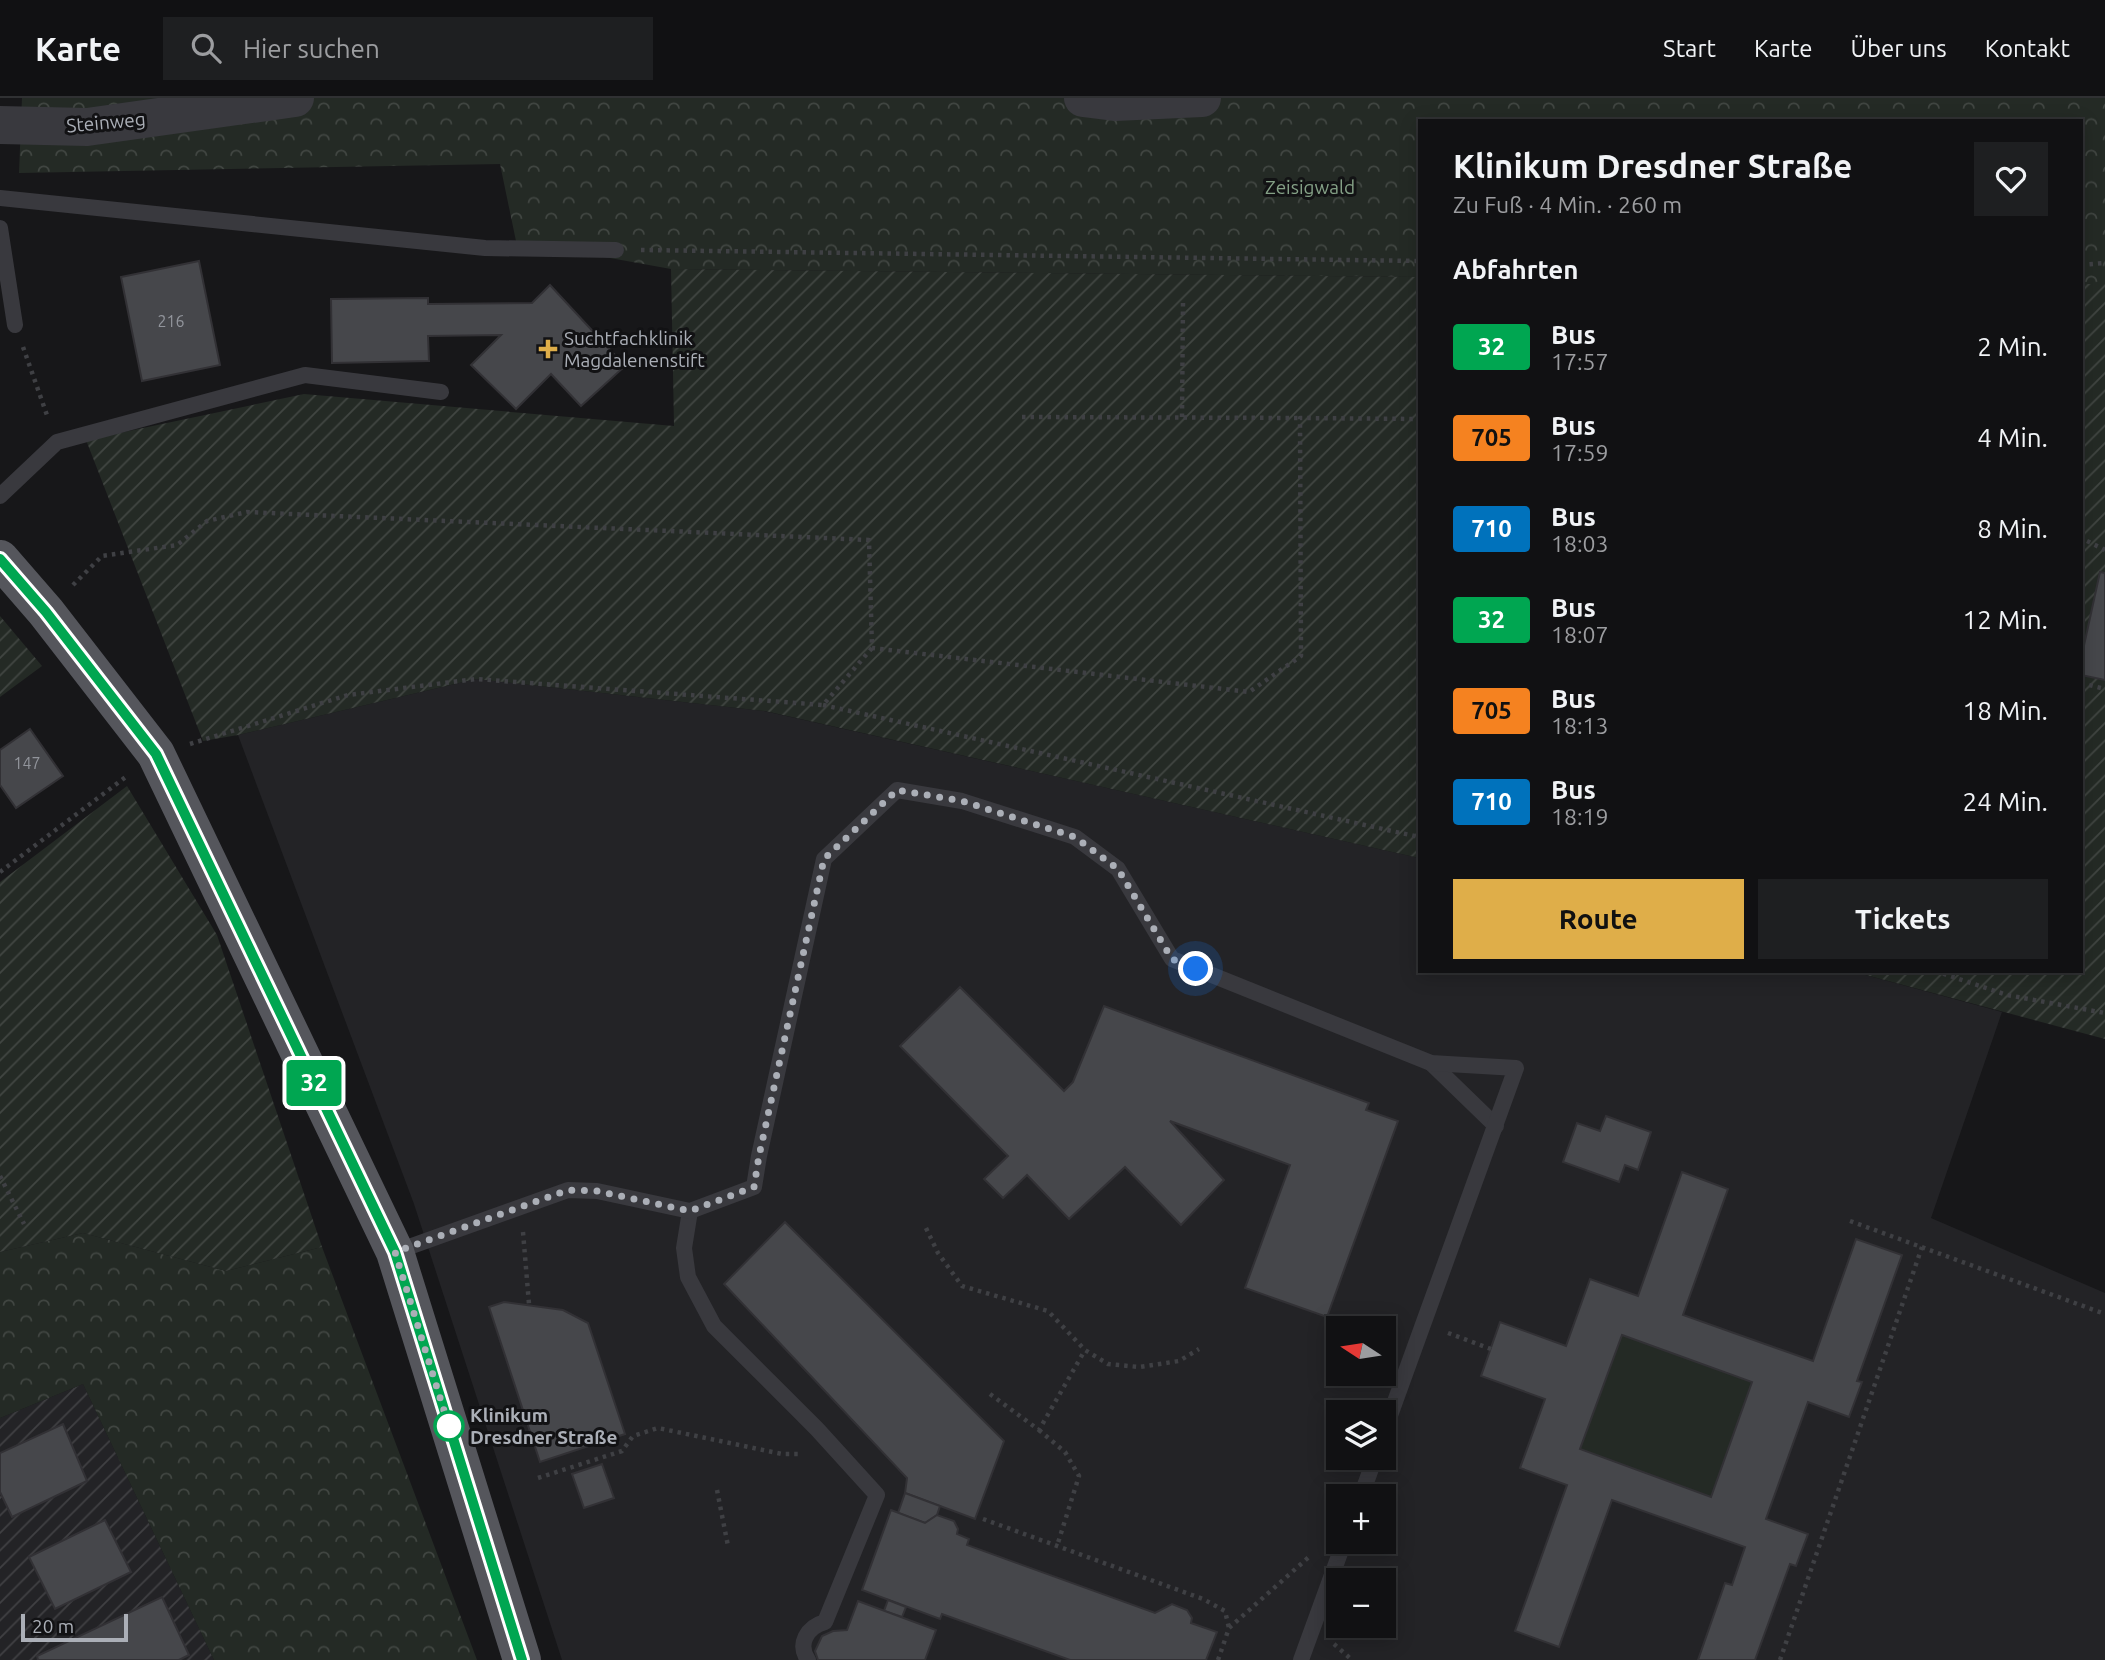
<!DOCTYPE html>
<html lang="de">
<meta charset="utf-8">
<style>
body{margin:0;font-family:Ubuntu,sans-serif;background:#1e1f21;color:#f1f3f6;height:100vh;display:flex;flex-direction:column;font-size:26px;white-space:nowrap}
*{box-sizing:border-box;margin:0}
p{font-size:23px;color:#9c9da0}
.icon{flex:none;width:38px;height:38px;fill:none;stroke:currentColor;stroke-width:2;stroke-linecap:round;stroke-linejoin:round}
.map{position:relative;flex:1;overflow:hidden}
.sheet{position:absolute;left:1418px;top:21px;width:665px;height:854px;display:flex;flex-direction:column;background:#111113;border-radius:0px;box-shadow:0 4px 18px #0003,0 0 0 2px #303133}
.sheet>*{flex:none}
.badge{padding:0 14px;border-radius:5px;font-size:24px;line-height:46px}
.needle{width:46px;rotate:282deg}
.tools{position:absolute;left:1326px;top:1218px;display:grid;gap:14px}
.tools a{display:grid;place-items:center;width:70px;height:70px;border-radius:0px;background:#111113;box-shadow:0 4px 18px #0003,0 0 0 2px #303133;font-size:35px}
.scale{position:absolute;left:21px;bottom:18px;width:107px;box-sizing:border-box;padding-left:7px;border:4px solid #abafb7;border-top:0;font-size:19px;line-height:24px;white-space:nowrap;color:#abafb7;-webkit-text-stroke:5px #121214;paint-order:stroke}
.you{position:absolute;width:35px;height:35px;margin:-18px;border:5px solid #fff;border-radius:50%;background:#1a73e8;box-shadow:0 0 0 10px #1a73e833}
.map>.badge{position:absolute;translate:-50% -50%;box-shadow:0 0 0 4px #fff}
h2{padding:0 35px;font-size:26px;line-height:63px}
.round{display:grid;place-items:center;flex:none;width:74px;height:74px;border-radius:0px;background:#1e1f21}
.overview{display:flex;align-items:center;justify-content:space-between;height:119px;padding:0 35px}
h1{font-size:33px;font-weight:700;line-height:52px}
.button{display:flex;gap:14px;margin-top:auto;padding:14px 35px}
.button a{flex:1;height:80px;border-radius:0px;background:#dfae49;color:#111;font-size:28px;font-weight:700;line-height:80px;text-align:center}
.button a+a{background:#1e1f21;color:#f1f3f6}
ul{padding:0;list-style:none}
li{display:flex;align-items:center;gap:21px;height:91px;padding:0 35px}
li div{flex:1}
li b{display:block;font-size:26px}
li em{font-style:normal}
li .badge{min-width:77px;font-weight:700;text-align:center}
header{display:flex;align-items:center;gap:42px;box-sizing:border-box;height:98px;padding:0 35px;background:#111113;border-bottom:2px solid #303133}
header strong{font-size:33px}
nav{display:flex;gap:38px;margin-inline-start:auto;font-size:24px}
.search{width:490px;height:63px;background:#1e1f21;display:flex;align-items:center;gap:18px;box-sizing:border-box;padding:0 24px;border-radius:0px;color:#9c9da0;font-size:26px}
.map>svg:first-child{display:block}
.built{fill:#232326;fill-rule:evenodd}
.industrial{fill:url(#industrial-furrows)}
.forest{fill:url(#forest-crowns)}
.park{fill:#242a25}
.garden{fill:url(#garden-furrows)}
.building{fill:#46474b;stroke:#323135;stroke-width:2;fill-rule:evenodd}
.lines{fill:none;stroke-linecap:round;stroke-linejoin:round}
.path{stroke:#3f4044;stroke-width:4.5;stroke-dasharray:3.5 5;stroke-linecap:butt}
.service{stroke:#39393e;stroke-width:16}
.tertiary{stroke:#39393e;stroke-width:38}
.primary{stroke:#55565c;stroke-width:38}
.line-casing{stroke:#fff;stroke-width:16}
.line{stroke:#00a651;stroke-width:10}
.walk{stroke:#abafb7;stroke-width:7;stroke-dasharray:0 12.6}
.poi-dot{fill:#dfae49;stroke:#121214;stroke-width:2.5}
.stop-dot{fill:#fff;stroke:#00a651;stroke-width:3.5}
.labels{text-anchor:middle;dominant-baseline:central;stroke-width:6;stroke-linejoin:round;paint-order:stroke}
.number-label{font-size:16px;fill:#92959c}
.street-label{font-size:19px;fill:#abafb7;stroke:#121214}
.park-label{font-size:19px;fill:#84a086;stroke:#121214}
.poi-label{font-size:19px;fill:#abafb7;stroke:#121214;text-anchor:start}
.stop-label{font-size:19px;font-weight:bold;fill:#abafb7;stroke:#121214;text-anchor:start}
</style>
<header>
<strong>Karte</strong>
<div class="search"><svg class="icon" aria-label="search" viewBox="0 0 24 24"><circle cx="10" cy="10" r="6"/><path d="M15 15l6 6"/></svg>Hier suchen</div>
<nav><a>Start</a><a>Karte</a><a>Über uns</a><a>Kontakt</a></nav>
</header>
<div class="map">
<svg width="2105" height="1562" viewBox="0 0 2105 1562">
<defs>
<pattern id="industrial-furrows" width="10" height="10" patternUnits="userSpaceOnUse" patternTransform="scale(1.75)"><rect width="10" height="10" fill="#232326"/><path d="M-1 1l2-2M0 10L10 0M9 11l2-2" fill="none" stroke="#404043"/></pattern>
<pattern id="forest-crowns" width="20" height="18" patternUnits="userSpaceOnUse" patternTransform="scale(1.75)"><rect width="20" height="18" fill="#242a25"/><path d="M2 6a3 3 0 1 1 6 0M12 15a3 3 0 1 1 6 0" fill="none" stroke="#414642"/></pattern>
<pattern id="garden-furrows" width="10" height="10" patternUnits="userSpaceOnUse" patternTransform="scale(1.75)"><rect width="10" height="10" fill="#242a25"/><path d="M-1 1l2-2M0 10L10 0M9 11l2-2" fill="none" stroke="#414642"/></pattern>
</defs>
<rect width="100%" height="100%" fill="#171719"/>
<path class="built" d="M 476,581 L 764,613 L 1419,760 L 1419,873 L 1851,873 L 2002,914 L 1931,1120 L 2105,1195 L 2105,1562 L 562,1562 L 414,1106 L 238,637 ZM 1339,1230 L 1384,1230 L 1384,1276 L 1339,1276 ZM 1339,1314 L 1384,1314 L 1384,1360 L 1339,1360 ZM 1339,1398 L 1384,1398 L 1384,1444 L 1339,1444 ZM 1339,1482 L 1384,1482 L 1384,1528 L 1339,1528 Z"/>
<path class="industrial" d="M 83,1286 L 214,1562 L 0,1562 L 0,1320 Z"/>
<g class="forest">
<path d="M 22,0 L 2105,0 L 2105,186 L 2081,186 L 2081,23 L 1419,23 L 1419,179 L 671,171 L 516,143 L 500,66 L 19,75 Z"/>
<path d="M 83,1135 L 226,1173 L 322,1149 L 477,1562 L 214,1562 L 83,1286 L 0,1320 L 0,1154 Z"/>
</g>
<path class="park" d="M 1622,1237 L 1752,1284 L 1711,1399 L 1580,1351 Z"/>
<g class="garden">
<path d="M 671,171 L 1419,179 L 1419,760 L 765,613 L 476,581 L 238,637 L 203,643 L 86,342 L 304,296 L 674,328 Z"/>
<path d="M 2081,186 L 2105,186 L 2105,941 L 1851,873 L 2081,873 Z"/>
<path d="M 0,518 L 42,568 L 0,599 Z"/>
<path d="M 127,688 L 217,837 L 322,1149 L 226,1173 L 83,1135 L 0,1154 L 0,784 Z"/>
</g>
<g class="building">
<path d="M 199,163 L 220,267 L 142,283 L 121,179 Z"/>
<path d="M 550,187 L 625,268 L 581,308 L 551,276 L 516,311 L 471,267 L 501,237 L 428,238 L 429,263 L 332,265 L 331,201 L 428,200 L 428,206 L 532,205 Z"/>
<path d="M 2100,474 L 2105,475 L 2105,582 L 2081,577 L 2081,561 Z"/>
<path d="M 30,631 L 63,678 L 16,710 L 0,687 L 0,652 Z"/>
<path d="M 960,889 L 1064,993 L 1073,984 L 1104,908 L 1369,1005 L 1366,1012 L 1398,1023 L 1327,1219 L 1245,1190 L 1290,1067 L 1170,1023 L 1224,1082 L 1181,1127 L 1125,1069 L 1069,1121 L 1027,1077 L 1003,1100 L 984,1081 L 1008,1058 L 900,948 Z"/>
<path d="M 1606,1018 L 1651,1034 L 1638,1072 L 1625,1067 L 1619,1084 L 1563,1064 L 1577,1025 L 1600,1033 Z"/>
<path d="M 1682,1074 L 1728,1091 L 1683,1217 L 1813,1263 L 1856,1141 L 1902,1157 L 1857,1283 L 1862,1284 L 1849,1319 L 1808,1304 L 1766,1421 L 1808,1436 L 1796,1468 L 1790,1466 L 1755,1562 L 1698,1562 L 1725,1485 L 1732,1487 L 1745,1449 L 1612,1402 L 1559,1549 L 1515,1533 L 1567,1387 L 1520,1370 L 1545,1301 L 1481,1278 L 1500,1224 L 1566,1248 L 1590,1181 L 1638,1198 ZM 1622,1237 L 1752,1284 L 1711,1399 L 1580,1351 Z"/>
<path d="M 785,1124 L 1004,1343 L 975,1421 L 905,1395 L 907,1380 L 724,1186 Z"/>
<path d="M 504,1204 L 563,1212 L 588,1225 L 625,1336 L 540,1364 L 489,1209 Z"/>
<path d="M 63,1326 L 87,1383 L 12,1419 L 0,1394 L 0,1355 Z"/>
<path d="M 602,1366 L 614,1400 L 584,1410 L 572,1376 Z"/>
<path d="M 905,1395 L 940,1408 L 937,1417 L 925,1425 L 898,1415 Z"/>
<path d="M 891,1412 L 925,1425 L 937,1417 L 954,1423 L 958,1431 L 957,1436 L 969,1441 L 967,1447 L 1155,1515 L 1172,1506 L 1187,1512 L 1192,1520 L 1191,1525 L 1217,1534 L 1206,1562 L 1070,1562 L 942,1516 L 940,1521 L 862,1492 Z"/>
<path d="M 105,1422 L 131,1474 L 55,1511 L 29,1459 Z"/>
<path d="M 162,1499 L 189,1557 L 179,1562 L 38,1562 L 37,1558 Z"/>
<path d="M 888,1502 L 906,1509 L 902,1519 L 884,1513 Z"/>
<path d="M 858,1503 L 936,1532 L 925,1562 L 818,1562 L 815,1553 L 822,1538 L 833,1533 L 847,1532 Z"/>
</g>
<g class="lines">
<g class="path">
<path d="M 641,152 L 1419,163"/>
<path d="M 2081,167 L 2105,165"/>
<path d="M 23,249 L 48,320"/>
<path d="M 1022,319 L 1300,320"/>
<path d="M 1182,319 L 1183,205"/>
<path d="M 2087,443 L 2105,452"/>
<path d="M 73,487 L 102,458 L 177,447 L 207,423 L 247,414 L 869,442 L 872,550 L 1249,594 L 1301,558 L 1300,320 L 1419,321"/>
<path d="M 2081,585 L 2105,591"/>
<path d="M 823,607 L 1419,739"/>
<path d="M 190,646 L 348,597 L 476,581 L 823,607 L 872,550"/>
<path d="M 0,774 L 127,678"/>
<path d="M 1935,873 L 2007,897 L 2105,915"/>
<path d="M 0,1078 L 24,1126"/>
<path d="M 1850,1123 L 2105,1216"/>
<path d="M 926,1130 L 938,1155 L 962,1188 L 1048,1213 L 1085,1252 L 1108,1266 L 1139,1269 L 1179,1263 L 1199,1251"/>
<path d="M 523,1134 L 529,1206"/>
<path d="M 1448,1235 L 1491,1251"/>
<path d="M 990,1296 L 1039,1332 L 1085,1252"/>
<path d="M 1039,1332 L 1065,1354 L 1079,1378 L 1057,1448"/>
<path d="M 538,1380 L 622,1353 L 633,1338 L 658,1330 L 782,1356 L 801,1356"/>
<path d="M 717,1392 L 728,1448"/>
<path d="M 983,1421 L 1203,1501 L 1225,1513 L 1229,1530"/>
<path d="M 1334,1546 L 1352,1562"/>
<path d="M 1218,1562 L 1229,1530 L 1310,1458"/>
<path d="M 1780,1562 L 1922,1149"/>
</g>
<g class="service">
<path d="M 0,100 L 485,150 L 616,152"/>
<path d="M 0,130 L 15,227"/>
<path d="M 0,398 L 57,344 L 305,277 L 441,294"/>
<path d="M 1431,965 L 1496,1028"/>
<path d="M 690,1113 L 684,1150 L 688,1179 L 714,1228 L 817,1331 L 877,1397 L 825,1524 C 807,1529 797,1546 808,1562"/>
<path d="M 395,1154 L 568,1092 L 597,1093 L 690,1113 L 754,1089 L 759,1058 L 824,761 L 897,692 L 962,703 L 1075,739 L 1118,771 L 1172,861 L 1431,965 L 1516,970 L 1384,1334"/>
<path d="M 1361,1398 L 1375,1360"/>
<path d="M 1301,1562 L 1344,1444"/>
</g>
<g class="tertiary">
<path d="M 1083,0 L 1115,4 L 1202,0"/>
<path d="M 0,27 L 87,29 L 295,0"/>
</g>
<path class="primary" d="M 0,461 L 46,514 L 156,656 L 395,1154 L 522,1562"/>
</g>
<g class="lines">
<defs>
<path id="line" d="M 0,461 L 46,514 L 156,656 L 395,1154 L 522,1562"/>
</defs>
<use href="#line" class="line-casing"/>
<use href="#line" class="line"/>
<path class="walk" d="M 449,1328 L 450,1332 L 395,1154 L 568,1092 L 597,1093 L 690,1113 L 754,1089 L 759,1058 L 824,761 L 897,692 L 962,703 L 1075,739 L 1118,771 L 1172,861 L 1196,871"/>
</g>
<path class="poi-dot" d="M544.5 240.5h7v7h7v7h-7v7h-7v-7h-7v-7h7z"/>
<circle class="stop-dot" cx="449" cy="1328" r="14"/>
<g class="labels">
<g class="number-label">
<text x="171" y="223">216</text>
<text x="27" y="665">147</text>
</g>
<g class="street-label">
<text transform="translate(106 24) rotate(-5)">Steinweg</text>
</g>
<g class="park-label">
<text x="1310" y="89">Zeisigwald</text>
</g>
<g class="poi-label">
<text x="564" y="240">Suchtfachklinik<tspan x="564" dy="22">Magdalenenstift</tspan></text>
</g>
<g class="stop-label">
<text x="470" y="1317">Klinikum<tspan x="470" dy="22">Dresdner Straße</tspan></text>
</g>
</g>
</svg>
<div class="tools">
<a><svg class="needle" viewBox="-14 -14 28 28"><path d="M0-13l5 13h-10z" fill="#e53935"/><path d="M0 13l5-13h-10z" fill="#9c9da0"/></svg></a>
<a><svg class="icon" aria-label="layers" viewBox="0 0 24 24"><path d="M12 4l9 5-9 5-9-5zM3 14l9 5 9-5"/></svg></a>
<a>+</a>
<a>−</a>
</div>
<div class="scale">20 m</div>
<div class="you" style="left:1196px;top:871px"></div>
<b class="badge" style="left:314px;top:985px;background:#00a651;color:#fff">32</b>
<section class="sheet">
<div class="overview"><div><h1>Klinikum Dresdner Straße</h1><p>Zu Fuß · 4 Min. · 260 m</p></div><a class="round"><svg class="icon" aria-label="heart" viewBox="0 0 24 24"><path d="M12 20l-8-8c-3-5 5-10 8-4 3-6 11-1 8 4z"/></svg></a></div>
<h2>Abfahrten</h2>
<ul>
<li><span class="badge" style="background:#00a651;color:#fff">32</span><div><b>Bus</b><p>17:57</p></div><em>2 Min.</em></li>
<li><span class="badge" style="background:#f58220;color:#111">705</span><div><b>Bus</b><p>17:59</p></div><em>4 Min.</em></li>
<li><span class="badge" style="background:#0072bc;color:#fff">710</span><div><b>Bus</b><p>18:03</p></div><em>8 Min.</em></li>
<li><span class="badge" style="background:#00a651;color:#fff">32</span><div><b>Bus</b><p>18:07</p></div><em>12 Min.</em></li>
<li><span class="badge" style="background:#f58220;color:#111">705</span><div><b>Bus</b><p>18:13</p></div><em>18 Min.</em></li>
<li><span class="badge" style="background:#0072bc;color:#fff">710</span><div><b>Bus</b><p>18:19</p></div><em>24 Min.</em></li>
</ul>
<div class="button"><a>Route</a><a>Tickets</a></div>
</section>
</div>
